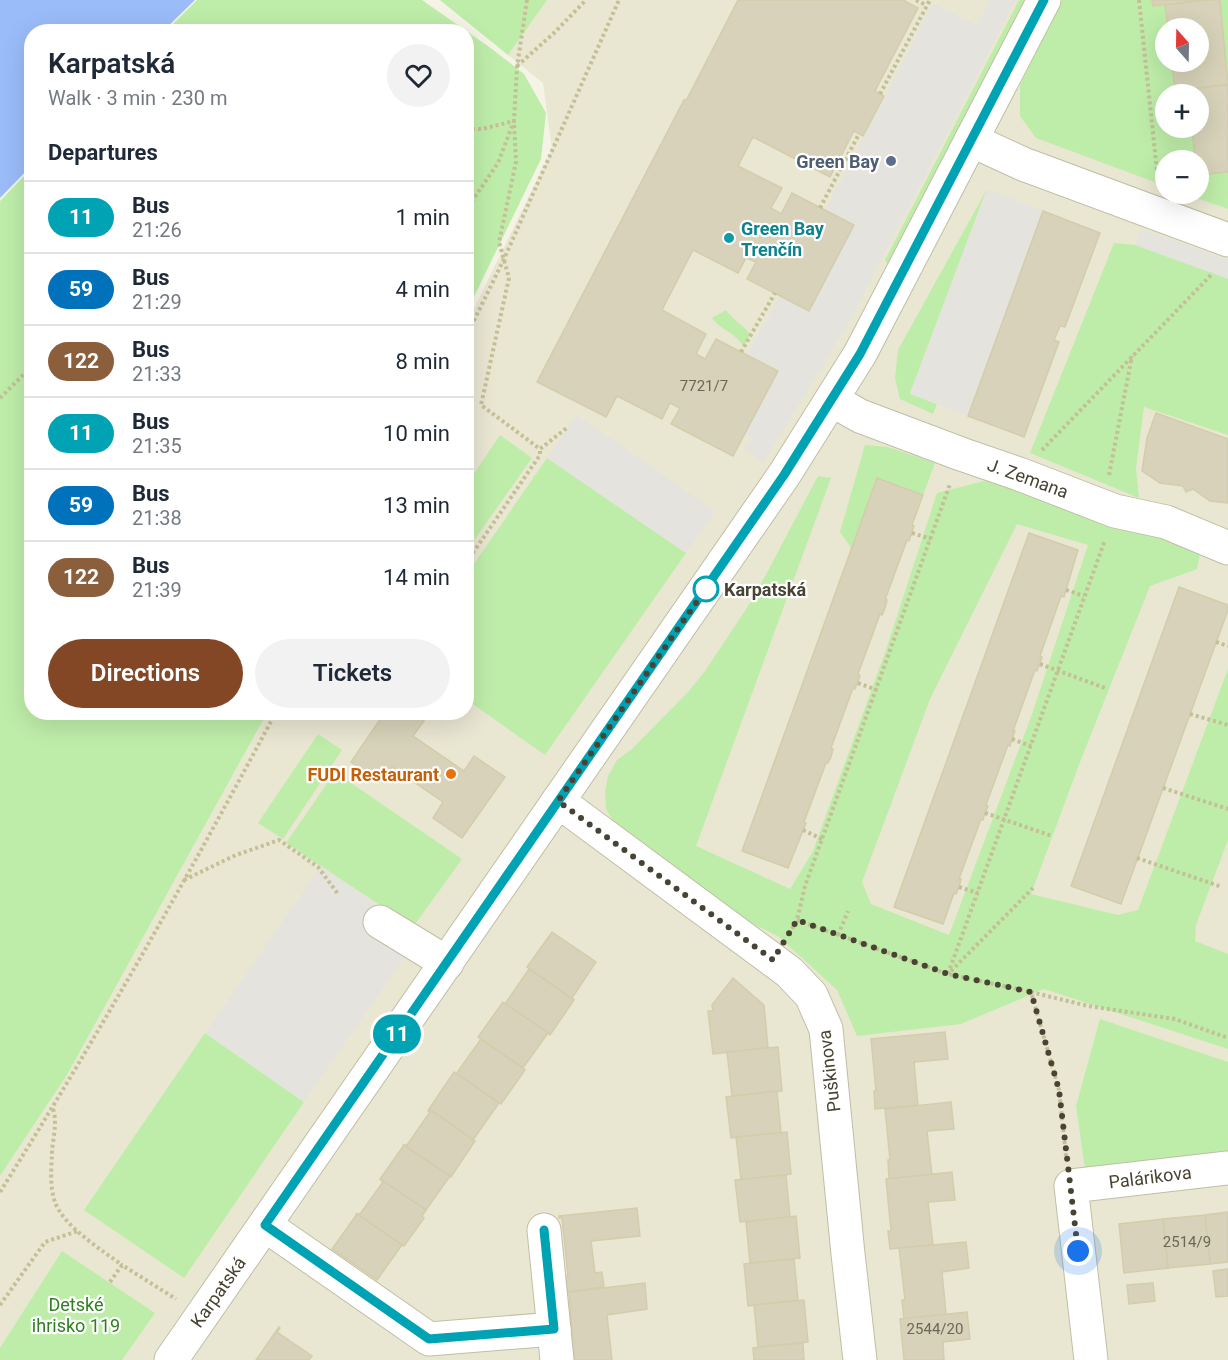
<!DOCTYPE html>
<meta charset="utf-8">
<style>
body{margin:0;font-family:Roboto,sans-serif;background:#f2f2f3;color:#1f2937;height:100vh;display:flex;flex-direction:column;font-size:22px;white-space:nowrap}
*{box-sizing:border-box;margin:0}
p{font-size:20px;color:#747a83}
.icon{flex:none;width:33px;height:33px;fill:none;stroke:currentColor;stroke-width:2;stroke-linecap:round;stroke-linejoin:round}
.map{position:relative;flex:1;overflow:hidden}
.sheet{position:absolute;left:24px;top:24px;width:450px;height:696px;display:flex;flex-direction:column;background:#fff;border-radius:24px;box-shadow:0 6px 24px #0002}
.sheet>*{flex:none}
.badge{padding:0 12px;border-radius:20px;font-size:21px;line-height:39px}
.needle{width:39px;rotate:340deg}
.fabs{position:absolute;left:1155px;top:18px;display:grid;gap:12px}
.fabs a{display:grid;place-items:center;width:54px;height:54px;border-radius:50%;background:#fff;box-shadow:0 6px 24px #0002;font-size:30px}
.you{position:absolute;width:30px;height:30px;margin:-15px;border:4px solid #fff;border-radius:50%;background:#1a73e8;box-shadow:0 0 0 9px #1a73e833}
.map>.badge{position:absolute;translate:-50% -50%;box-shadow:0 0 0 3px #fff}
h2{padding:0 24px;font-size:22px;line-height:54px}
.round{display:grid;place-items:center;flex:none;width:63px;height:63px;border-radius:32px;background:#f2f2f3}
.summary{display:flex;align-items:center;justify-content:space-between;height:102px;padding:0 24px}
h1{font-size:28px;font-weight:600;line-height:45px}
.cta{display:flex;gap:12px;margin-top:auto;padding:12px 24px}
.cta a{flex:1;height:69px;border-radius:36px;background:#844726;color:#fff;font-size:24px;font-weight:600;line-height:69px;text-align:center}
.cta a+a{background:#f2f2f3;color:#1f2937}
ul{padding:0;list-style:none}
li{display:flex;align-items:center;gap:18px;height:72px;padding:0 24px;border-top:2px solid #e0e1e3}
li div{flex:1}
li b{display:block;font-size:22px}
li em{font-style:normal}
li .badge{min-width:66px;font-weight:700;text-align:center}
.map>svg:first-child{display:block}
.residential{fill:#e9e7d2;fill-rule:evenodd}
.green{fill:#beeda9;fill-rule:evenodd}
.parking{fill:#e5e3de}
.water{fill:#9abcf8}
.building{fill:#d7d2b9;stroke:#d3cdab;stroke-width:1.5}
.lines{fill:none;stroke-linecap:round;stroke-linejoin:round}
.minor-casing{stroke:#c1bea6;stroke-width:35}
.path{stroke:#c4bf96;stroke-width:4;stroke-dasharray:3 3;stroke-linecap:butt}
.minor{stroke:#fff;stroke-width:33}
.line-casing{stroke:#fff;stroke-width:14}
.line{stroke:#00a3b4;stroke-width:9}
.walk{stroke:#484434;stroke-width:6;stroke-dasharray:0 10.8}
.service-dot{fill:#5c6f8a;stroke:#fff;stroke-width:2}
.culture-dot{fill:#0f9aa8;stroke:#fff;stroke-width:2}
.stop-dot{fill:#fff;stroke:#00a3b4;stroke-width:3}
.food-dot{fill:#e8710a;stroke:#fff;stroke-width:2}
.labels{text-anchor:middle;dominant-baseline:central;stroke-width:4.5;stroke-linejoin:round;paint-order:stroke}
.number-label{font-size:15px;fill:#6c6855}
.service-label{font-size:18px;font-weight:bold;fill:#4e5e75;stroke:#fff;text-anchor:end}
.culture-label{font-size:18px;font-weight:bold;fill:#0d838f;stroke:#fff;text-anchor:start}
.street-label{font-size:18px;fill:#484434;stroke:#fff}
.stop-label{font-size:18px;font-weight:bold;fill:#484434;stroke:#fff;text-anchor:start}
.food-label{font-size:18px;font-weight:bold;fill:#c56008;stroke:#fff;text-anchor:end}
.park-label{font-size:18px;fill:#2e8020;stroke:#fff}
</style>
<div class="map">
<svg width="1228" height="1360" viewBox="0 0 1228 1360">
<rect width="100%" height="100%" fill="#f4f3e5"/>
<path class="residential" d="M 440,0 L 1228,0 L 1228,1360 L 0,1360 L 0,1176 L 67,1075 L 267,713 L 466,712 L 467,323 L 552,149 L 543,83 ZM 1166,28 L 1198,28 L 1198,62 L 1166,62 ZM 1166,94 L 1198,94 L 1198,128 L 1166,128 ZM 1166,160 L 1198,160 L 1198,194 L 1166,194 Z"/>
<g class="green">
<path d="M 197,0 L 422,0 L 492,49 L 524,74 L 546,113 L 541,159 L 467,311 L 466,32 L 166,31 Z"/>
<path d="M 440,0 L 547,0 L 508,55 Z"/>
<path d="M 1019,0 L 1026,0 L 889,266 L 885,260 Z"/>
<path d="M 1062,0 L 1228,0 L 1228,209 L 1185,194 L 1198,194 L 1198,160 L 1166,160 L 1165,186 L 1036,138 L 1020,116 L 1020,85 ZM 1166,28 L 1198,28 L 1198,62 L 1166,62 ZM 1166,94 L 1198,94 L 1198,128 L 1166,128 Z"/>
<path d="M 31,169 L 32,712 L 267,713 L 67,1075 L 0,1176 L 0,201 Z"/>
<path d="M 987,189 L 910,393 L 937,404 L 933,414 L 900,399 L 895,378 L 898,350 Z"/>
<path d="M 1114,243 L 1136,245 L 1228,277 L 1228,435 L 1144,407 L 1136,468 L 1139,498 L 1030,453 Z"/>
<path d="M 726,310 C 733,320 743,325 750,334 L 744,347 C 734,331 723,332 712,318 Z"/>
<path d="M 500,435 L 532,458 L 473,542 L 467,538 L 467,484 Z"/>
<path d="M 865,445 L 888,447 L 935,463 L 923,495 L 877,478 L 852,549 L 840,532 Z"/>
<path d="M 547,458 L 686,553 L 545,755 L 467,700 L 467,574 Z"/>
<path d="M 1008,475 L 1201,549 L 1197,569 L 1150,586 L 1080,762 L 1031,894 L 1118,915 L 1138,910 L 1228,669 L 1228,840 L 1196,925 L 1195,941 L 1228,954 L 1228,1049 L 1044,989 L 961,1024 L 857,1036 L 837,990 L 778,936 L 725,910 L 615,824 L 606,809 L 605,792 L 608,776 L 617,760 L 632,749 L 688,692 L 705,671 L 754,597 L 818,476 L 831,478 L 696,846 L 790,889 L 813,851 L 886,650 L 937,493 ZM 1017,524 L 1088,545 L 1031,717 L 949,935 L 871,904 L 862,882 L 930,699 Z"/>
<path d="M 318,734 L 342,750 L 283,839 L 258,823 Z"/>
<path d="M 335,772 L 462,859 L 413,927 L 286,843 Z"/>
<path d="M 1100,1019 L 1228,1062 L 1228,1157 L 1086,1176 L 1076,1106 Z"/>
<path d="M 205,1033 L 304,1102 L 184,1278 L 84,1210 Z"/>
<path d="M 62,1251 L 155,1313 L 122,1360 L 0,1360 L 0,1348 Z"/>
</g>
<g class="parking">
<path d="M 990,0 L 1016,0 L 848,324 L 763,463 L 744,449 L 752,438 L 712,411 L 780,297 L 933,3 L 977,25 Z"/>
<path d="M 987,189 L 1043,211 L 968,416 L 910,394 Z"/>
<path d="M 1141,229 L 1228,260 L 1228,279 L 1135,245 Z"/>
<path d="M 577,415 L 715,511 L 686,553 L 547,458 Z"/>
<path d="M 321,866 L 420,935 L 304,1102 L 205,1033 Z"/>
</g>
<path class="water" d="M 0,0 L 195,0 L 163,31 L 32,32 L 31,166 L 0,198 Z"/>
<g class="building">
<path d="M 738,0 L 903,0 L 918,8 L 875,91 L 884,96 L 863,136 L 854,131 L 830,177 L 753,137 L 738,166 L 782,188 L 771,208 L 781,214 L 792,193 L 854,225 L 809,311 L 747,279 L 756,262 L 746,258 L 738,273 L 693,250 L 662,310 L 706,334 L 696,354 L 705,359 L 716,339 L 778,371 L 733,456 L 671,424 L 680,408 L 670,403 L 662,419 L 617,396 L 606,417 L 537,382 L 684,100 L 687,99 Z"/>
<path d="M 1152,0 L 1203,0 L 1153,6 Z"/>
<path d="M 1207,0 L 1220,0 L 1228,84 L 1175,91 L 1172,62 L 1198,62 L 1198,28 L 1168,28 L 1165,5 Z"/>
<path d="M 1228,85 L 1228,172 L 1198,175 L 1198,160 L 1195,160 L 1192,128 L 1198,128 L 1198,94 L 1188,94 L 1188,89 Z"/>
<path d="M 1043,211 L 1100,233 L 1065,327 L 1060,326 L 1054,340 L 1059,342 L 1024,437 L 968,416 Z"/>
<path d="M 1156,413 L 1228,439 L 1228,503 L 1210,501 L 1193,489 L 1186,492 L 1183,486 L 1160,483 L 1142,471 L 1147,438 Z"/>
<path d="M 877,478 L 923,495 L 912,525 L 914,526 L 909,541 L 907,540 L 885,600 L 887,600 L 885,608 L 882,615 L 880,614 L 858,674 L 860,676 L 855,689 L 853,688 L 831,748 L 833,749 L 831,757 L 828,763 L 826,763 L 804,822 L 806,823 L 788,868 L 742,851 Z"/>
<path d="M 1029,533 L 1078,550 L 1064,597 L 1061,596 L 1040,656 L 1042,657 L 1037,671 L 1035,670 L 1013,731 L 1015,731 L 1012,739 L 1010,746 L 1008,745 L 986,805 L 988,806 L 985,813 L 983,820 L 981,819 L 959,879 L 961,879 L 959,887 L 956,894 L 954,893 L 943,924 L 894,907 Z"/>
<path d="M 1179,587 L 1228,605 L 1228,610 L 1121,904 L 1071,886 Z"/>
<path d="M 385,712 L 412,712 L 424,721 L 413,736 L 464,771 L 474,756 L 505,777 L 462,838 L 433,818 L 443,802 L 392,767 L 382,782 L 351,762 Z"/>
<path d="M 552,932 L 596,962 L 572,998 L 574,1000 L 527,967 Z"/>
<path d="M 529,969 L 574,1000 L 550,1035 L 505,1004 Z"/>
<path d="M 733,978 L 764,1005 L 768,1048 L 713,1054 L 708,1011 L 713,1011 L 712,1005 Z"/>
<path d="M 503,1002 L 548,1033 L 523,1068 L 478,1037 Z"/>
<path d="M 945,1032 L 948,1059 L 914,1062 L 918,1105 L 875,1109 L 874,1091 L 876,1091 L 871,1039 Z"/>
<path d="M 481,1039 L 525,1070 L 501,1104 L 456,1074 Z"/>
<path d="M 778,1047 L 782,1091 L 732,1096 L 727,1052 Z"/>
<path d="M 454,1072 L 499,1103 L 473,1140 L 429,1109 Z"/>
<path d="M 777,1091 L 781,1133 L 731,1138 L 726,1097 Z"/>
<path d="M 951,1102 L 954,1129 L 927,1131 L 932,1175 L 889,1179 L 888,1160 L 890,1160 L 885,1109 Z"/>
<path d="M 429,1109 L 475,1141 L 451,1177 L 404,1145 L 407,1145 L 430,1112 L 428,1111 Z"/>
<path d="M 787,1132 L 791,1174 L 741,1180 L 736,1137 Z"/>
<path d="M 404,1145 L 450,1176 L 426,1210 L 380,1179 Z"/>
<path d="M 952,1172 L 955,1200 L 928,1202 L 933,1245 L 890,1249 L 888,1231 L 891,1231 L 886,1179 Z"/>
<path d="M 786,1175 L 790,1217 L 740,1222 L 735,1180 Z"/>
<path d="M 380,1179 L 426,1210 L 422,1216 L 424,1218 L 404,1246 L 357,1214 L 360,1214 L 383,1182 Z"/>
<path d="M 637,1208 L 640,1236 L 591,1241 L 595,1273 L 602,1272 L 604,1287 L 567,1292 L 565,1276 L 568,1276 L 562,1218 L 559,1218 L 559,1216 Z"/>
<path d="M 1228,1212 L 1228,1262 L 1210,1264 L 1205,1215 Z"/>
<path d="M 357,1214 L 402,1245 L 377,1280 L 332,1249 Z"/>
<path d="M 1205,1215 L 1210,1264 L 1168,1268 L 1163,1219 Z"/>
<path d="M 796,1216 L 800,1258 L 750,1263 L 746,1222 Z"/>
<path d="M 1163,1219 L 1168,1268 L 1124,1273 L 1119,1224 Z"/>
<path d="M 966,1242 L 969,1268 L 942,1272 L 946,1314 L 904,1319 L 902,1300 L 905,1300 L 899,1248 Z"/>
<path d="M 794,1259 L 798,1300 L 748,1306 L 744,1264 Z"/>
<path d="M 1228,1269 L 1228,1296 L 1216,1297 L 1213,1271 Z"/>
<path d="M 645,1283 L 647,1309 L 607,1315 L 612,1360 L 574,1360 L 569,1292 Z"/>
<path d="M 1153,1283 L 1155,1301 L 1129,1304 L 1127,1285 Z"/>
<path d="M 804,1300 L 808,1342 L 758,1347 L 754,1305 Z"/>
<path d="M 967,1312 L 970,1339 L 943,1342 L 944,1360 L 904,1360 L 900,1319 Z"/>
<path d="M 279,1327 L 280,1328 L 277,1332 L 312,1356 L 309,1360 L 256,1360 Z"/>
<path d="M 803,1343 L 804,1360 L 754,1360 L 753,1348 Z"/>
</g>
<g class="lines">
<defs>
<g id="minor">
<path d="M 971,140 L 1023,164 L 1228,240"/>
<path d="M 832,400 L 860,416 L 961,454 L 1019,474 L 1115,511 L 1166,522 L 1228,548"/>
<path d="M 558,801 L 789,972 L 811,995 L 826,1029 L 848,1254 L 860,1360"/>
<path d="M 380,922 L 447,963"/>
<path d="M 265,1225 L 429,1339 L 554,1329"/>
<path d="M 544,1230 L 557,1360"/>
<path d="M 171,1360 L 784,475 L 860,354 L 1044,0"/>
<path d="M 1091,1360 L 1071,1186 L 1228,1168"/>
</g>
</defs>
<use href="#minor" class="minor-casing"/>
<g class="path">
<path d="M 527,0 L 517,67 L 514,121 L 516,162 L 499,242 L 509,278 L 481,405 L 540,449 L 568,427"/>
<path d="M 916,0 L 926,5"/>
<path d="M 1139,0 L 1158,181"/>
<path d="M 1156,49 L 1166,47"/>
<path d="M 517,66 L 553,34 L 586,0"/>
<path d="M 880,94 L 930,0"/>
<path d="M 466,129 L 482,129 L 514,121 L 498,163 L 466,210"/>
<path d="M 1178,129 L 1184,128"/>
<path d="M 820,208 L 859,134"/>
<path d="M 466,337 L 504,259 L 619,0"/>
<path d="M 741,352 L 775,293"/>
<path d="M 0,398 L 32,366"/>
<path d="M 1042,450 L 1213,273"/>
<path d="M 1109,475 L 1132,356"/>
<path d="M 912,533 L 931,539"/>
<path d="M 466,563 L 540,455 L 540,449"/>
<path d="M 1066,590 L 1084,596"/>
<path d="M 1216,642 L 1228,646"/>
<path d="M 1040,664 L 1105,688"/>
<path d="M 858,683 L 877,690"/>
<path d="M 1190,714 L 1228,725"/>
<path d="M 1012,739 L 1031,746"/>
<path d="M 1163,788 L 1228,809"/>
<path d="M 985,813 L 1052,836"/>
<path d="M 803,830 L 822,839"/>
<path d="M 1137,858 L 1222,887"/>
<path d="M 184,880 L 236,855 L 279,840 L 318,867 L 338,894"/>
<path d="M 959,887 L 978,893"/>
<path d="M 797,920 L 948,974 L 1031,992"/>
<path d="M 789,934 L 797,920 L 805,886 L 950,484"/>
<path d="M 838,935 L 848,911"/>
<path d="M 951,971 L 1033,888"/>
<path d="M 948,974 L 1105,540"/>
<path d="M 53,1109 C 58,1124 52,1140 52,1155 C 51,1170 50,1188 55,1202 C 63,1226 102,1250 122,1265"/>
<path d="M 1066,1156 L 1059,1090 L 1031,992 L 1088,1006 L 1175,1019 L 1228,1038"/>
<path d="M 0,1192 C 98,1036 189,875 276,712"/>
<path d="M 110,1282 L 122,1265 L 176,1299"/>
<path d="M 0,1305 L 45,1242 L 78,1231"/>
</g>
<use href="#minor" class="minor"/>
</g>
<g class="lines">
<defs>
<path id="line" d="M 544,1230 L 554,1329 L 429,1339 L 265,1225 L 784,475 L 860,354 L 1044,0"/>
</defs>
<use href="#line" class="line-casing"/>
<use href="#line" class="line"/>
<path class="walk" d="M 706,589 L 707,587 L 558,801 L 773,960 L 797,920 L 948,974 L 1031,992 L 1059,1090 L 1078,1251"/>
</g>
<circle class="service-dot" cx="891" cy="161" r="6"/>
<circle class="culture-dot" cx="729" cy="238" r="6"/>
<circle class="stop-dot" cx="706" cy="589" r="12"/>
<circle class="food-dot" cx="451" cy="774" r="6"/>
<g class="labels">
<g class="number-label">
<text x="704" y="386">7721/7</text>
<text x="1187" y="1242">2514/9</text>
<text x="935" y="1329">2544/20</text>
</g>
<g class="service-label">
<text x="879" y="161">Green Bay</text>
</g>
<g class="culture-label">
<text x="741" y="228">Green Bay<tspan x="741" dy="21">Trenčín</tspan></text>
</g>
<g class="street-label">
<text transform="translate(1028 478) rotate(20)">J. Zemana</text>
<text transform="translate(829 1071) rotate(-97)">Puškinova</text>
<text transform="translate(1150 1177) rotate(-7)">Palárikova</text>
<text transform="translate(218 1292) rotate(-55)">Karpatská</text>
</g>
<g class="stop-label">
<text x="724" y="589">Karpatská</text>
</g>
<g class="food-label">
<text x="439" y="774">FUDI Restaurant</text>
</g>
<g class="park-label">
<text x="76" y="1304">Detské<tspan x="76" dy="21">ihrisko 119</tspan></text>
</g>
</g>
</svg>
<div class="fabs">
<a><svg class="needle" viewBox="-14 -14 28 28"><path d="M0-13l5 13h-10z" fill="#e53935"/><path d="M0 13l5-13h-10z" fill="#747a83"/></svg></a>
<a>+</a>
<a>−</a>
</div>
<div class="you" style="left:1078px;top:1251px"></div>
<b class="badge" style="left:397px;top:1034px;background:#00a3b4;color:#fff">11</b>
<section class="sheet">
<div class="summary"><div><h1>Karpatská</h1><p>Walk · 3 min · 230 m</p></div><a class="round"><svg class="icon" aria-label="heart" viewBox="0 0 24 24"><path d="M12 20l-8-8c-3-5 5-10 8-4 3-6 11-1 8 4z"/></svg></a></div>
<h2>Departures</h2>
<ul>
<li><span class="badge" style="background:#00a3b4;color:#fff">11</span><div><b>Bus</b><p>21:26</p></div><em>1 min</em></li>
<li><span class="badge" style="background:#0072bc;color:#fff">59</span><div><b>Bus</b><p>21:29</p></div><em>4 min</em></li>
<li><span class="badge" style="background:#8b5e3c;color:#fff">122</span><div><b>Bus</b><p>21:33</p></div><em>8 min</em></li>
<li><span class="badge" style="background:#00a3b4;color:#fff">11</span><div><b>Bus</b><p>21:35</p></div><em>10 min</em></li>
<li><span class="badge" style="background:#0072bc;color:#fff">59</span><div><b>Bus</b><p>21:38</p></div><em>13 min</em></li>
<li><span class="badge" style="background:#8b5e3c;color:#fff">122</span><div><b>Bus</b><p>21:39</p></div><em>14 min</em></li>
</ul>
<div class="cta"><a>Directions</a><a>Tickets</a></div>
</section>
</div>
